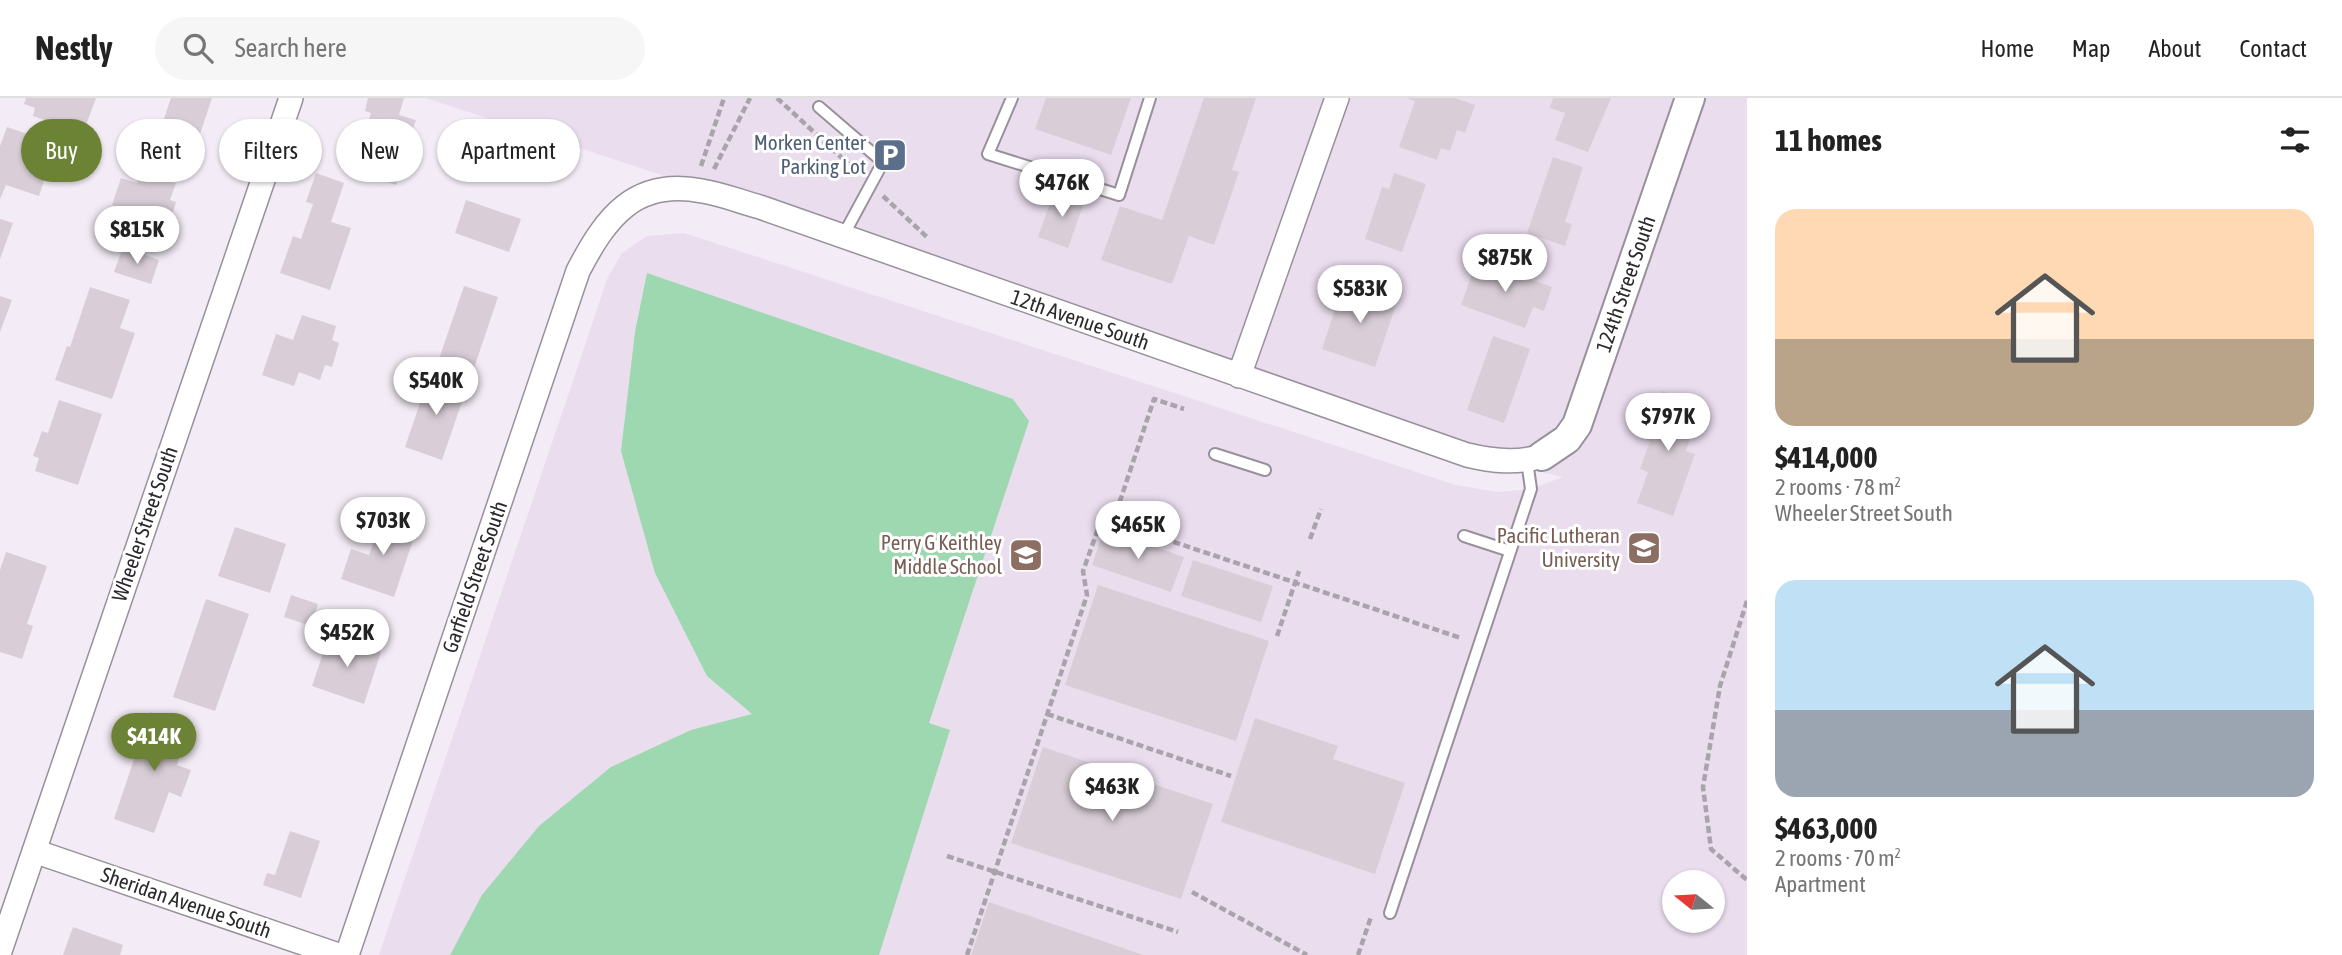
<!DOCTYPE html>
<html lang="en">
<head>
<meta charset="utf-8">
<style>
  :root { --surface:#fff; --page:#f6f6f6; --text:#222; --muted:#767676; --line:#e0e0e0; --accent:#6c8336 }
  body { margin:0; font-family:"Asap Condensed",sans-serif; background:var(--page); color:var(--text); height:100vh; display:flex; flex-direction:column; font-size:26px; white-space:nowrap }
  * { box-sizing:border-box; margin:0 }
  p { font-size:23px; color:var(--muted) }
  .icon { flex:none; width:38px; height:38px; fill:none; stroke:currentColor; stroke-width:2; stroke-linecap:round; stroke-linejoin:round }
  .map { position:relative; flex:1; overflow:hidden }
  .sheet { display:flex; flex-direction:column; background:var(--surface); width:595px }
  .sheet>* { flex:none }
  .top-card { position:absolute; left:21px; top:21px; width:665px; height:63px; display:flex; gap:14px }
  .needle { width:46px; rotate:288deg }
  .controls { position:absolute; left:1662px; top:772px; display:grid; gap:14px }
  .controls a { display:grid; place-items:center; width:63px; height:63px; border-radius:50%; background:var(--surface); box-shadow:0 2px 5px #0004; font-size:35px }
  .price { position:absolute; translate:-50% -60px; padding:0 16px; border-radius:24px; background:#fff; color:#222; font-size:23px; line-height:46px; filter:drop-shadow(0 2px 4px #0008) }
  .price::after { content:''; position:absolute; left:50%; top:42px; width:21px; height:16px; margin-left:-10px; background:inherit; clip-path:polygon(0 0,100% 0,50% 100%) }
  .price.active { background:var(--accent); color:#fff }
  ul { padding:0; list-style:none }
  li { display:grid; align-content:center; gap:14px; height:371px; padding:0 28px }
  li span { display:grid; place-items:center; height:217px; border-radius:21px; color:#555 }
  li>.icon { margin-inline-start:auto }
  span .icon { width:126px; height:126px; fill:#fffc; stroke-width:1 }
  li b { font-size:30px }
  h2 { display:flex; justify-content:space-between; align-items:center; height:84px; padding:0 28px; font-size:30px }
  .pill { padding:0 24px; border-radius:32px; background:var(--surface); box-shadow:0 2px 5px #0004; font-size:24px; line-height:63px }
  .pill.active { background:var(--accent); color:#fff }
  header { display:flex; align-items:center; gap:42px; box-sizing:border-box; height:98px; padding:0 35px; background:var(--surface); border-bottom:2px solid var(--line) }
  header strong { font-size:33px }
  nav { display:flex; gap:38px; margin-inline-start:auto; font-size:24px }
  .search { width:490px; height:63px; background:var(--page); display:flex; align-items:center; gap:18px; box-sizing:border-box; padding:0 24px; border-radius:38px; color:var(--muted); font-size:26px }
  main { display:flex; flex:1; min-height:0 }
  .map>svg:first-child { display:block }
  .built { fill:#eaddee; fill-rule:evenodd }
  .green { fill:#9ed8b0 }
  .building { fill:#d9ced7 }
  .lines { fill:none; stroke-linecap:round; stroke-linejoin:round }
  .service-casing { stroke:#98909a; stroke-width:14 }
  .minor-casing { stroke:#98909a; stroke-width:26 }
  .tertiary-casing { stroke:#98909a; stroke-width:32 }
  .path { stroke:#a9a3ab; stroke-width:4.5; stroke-dasharray:7 3.5; stroke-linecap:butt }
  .service { stroke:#fff; stroke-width:10 }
  .minor { stroke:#fff; stroke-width:23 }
  .tertiary { stroke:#fff; stroke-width:28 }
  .labels { text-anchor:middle; stroke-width:6; stroke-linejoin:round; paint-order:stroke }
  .service-label { font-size:21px; fill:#4e5e75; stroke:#fff; text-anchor:end }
  .street-label { font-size:21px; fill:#2c292d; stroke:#fff }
  .education-label { font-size:21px; fill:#785e54; stroke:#fff; text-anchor:end }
</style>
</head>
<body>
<header>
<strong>Nestly</strong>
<div class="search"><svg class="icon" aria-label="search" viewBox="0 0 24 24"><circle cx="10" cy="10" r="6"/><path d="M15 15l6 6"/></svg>Search here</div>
<nav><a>Home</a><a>Map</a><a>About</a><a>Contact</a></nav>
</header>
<main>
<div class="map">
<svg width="1747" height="857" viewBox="0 0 1747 857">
  <rect width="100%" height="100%" fill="#f3ebf5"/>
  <path class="built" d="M426,0h1321v857h-1368l229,-678 14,-24 25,-17 37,-3 772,252 41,7 34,-3 32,-12 -96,-22 -707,-248zM1675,784h38v38h-38z"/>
  <path class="green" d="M647,175l366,126 16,22 -100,302 21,7 -71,225h-429l32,-60 57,-69 72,-59 80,-37 61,-16 -45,-38 -52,-103 -34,-122 14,-119z"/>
  <path class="building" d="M26,0h70l-13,35 -50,-17 2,-8 -11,-4z
    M171,0h41l-13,39 4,1 -11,33 -41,-14z
    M368,0h36l-5,17 17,5 -20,65 -43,-14 18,-58 -6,-2z
    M1046,0h85l-20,57 -76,-26z
    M1204,0h52l-24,72 7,2 -25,73 -25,-9 -17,48 -71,-24 19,-54 42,14z
    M1407,0h48l20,7 -10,28 -8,-3 -7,21 -9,-3 -4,12 -38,-13 16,-46z
    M1553,0h58l-23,54 -33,-12 10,-27 -15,-5z
    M7,29l49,17 -17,52 -33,-11 -6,14v-53z
    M1553,59l30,10 -18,55 7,2 -7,22 -38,-13z
    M140,73l36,12 -6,17 6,2 -7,23 -57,-20 9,-27 16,5z
    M316,75l28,10 -13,39 20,6 -21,62 -50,-17 13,-37 8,3 12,-35 -7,-2z
    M1394,75l32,11 -24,68 -37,-13 17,-52 7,2z
    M1055,91l30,11 -17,48 -30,-11z
    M466,102l55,19 -12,33 -54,-19z
    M0,121l13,4 -13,36z
    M123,149l36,13 -8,24 -37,-12z
    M1477,162l75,27 -8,24 -11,-4 -8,21 -64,-23z
    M1352,185l46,16 -23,68 -53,-18 17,-52 7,2z
    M464,188l34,11 -25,74 -34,-12z
    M90,189l40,13 -10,28 15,5 -23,66 -57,-19 12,-34 3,1z
    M0,198l12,4 -12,32z
    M302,217l34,11 -4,14 7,3 -7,24 -7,-2 -5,15 -21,-8 -5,14 -32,-11 14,-41 17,6z
    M1493,238l37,13 -26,74 -37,-13z
    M430,276l37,13 -25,73 -37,-13z
    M1662,293l39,13 -15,47 9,3 -22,62 -36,-13 11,-31 -8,-3 10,-28 -4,-1z
    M59,302l43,14 -24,71 -43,-14 4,-13 -6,-2 9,-25 6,2z
    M383,415l35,12 -24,72 -53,-18 10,-30 18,6z
    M235,429l51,17 -16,49 -52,-17z
    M1104,431l80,28 -13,35 -79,-27z
    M6,454l41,14 -20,58 6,2 -11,33 -22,-7v-82z
    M1193,462l80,26 -12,36 -80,-26z
    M1098,487l171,56 -33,100 -171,-56z
    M291,497l27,9 -7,22 -27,-9z
    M206,501l43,15 -34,97 -42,-14z
    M329,537l52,17 -17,52 -52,-18z
    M150,614l40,13 -13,40 14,5 -10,27 -12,-5 -15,41 -40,-14z
    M1255,620l83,28 -5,13 72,24 -30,91 -154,-52z
    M1043,649l170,57 -32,95 -170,-56z
    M290,733l30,10 -19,57 -38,-13 4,-12 8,2z
    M989,804l154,53h-172z
    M73,829l50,18 -3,10h-57z"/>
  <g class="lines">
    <g class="service-casing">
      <path id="service" d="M1012,0l-24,56 131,41 31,-97
        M819,9l64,55 -40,74
        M1215,356l50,16
        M1464,438l46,15
        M1390,815l141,-424 -4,-28"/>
    </g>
    <g class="minor-casing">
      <path id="minor" d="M1239,278l98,-278
        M34,753l304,104
        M0,853l291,-853
        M347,857l231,-684c28,-54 57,-93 124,-80 20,3 39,11 58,16l707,248c25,6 50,9 75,1"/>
    </g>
    <g class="tertiary-casing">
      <path id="tertiary" d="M1542,358l25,-17 10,-14 113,-327"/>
    </g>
    <path class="path" d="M777,0l79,73
      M701,68l23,-68
      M714,71l36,-71
      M883,98l45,42
      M1113,424l41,-123 30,10
      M1310,441l11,-30
      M1747,503l-27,85 -17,101 8,62 36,31
      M1277,538l22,-65
      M1047,616l184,62
      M947,758l231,76
      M1192,794l115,63
      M967,857l120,-360 -4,-24 19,-53 359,120
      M1358,857l13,-38"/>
    <use href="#service" class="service"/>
    <use href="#minor" class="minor"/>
    <use href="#tertiary" class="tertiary"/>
  </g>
  <defs>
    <g id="parking-square" transform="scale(1.75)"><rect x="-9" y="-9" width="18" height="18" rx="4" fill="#5c6f8a" stroke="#fff"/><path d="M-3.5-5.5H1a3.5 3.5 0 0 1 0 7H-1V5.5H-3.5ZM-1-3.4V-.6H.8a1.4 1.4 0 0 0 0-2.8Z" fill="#fff"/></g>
    <g id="university-square" transform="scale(1.75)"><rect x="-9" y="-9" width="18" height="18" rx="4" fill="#8d6e63" stroke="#fff"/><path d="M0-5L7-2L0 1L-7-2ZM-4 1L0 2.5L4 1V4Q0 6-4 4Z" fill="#fff"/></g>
    <g id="school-square" transform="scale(1.75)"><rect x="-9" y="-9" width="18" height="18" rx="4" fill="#8d6e63" stroke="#fff"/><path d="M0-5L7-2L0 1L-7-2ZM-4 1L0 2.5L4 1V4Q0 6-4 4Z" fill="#fff"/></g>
  </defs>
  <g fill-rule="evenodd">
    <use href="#parking-square" x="890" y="57"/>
    <use href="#university-square" x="1644" y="450"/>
    <use href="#school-square" x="1026" y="457"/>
  </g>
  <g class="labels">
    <g class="service-label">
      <text x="866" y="52">Morken Center<tspan x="866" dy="24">Parking Lot</tspan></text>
    </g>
    <g class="street-label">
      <text transform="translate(1626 186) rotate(-71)" y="7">124th Street South</text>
      <text transform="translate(1080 222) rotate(19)" y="7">12th Avenue South</text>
      <text transform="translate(145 426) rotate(-71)" y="7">Wheeler Street South</text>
      <text transform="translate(475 479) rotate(-71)" y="7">Garfield Street South</text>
      <text transform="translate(186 805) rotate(19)" y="7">Sheridan Avenue South</text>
    </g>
    <g class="education-label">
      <text x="1620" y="445">Pacific Lutheran<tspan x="1620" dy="24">University</tspan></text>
      <text x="1002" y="452">Perry G Keithley<tspan x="1002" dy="24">Middle School</tspan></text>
    </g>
  </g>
</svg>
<div class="controls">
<a><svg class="needle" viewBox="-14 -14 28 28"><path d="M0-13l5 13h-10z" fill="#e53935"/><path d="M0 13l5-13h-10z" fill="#767676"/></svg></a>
</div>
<b class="price" style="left:1062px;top:121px">$476K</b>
<b class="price" style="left:137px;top:168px">$815K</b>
<b class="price" style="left:1505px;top:196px">$875K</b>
<b class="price" style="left:1360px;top:227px">$583K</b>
<b class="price" style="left:436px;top:319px">$540K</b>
<b class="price" style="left:1668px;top:355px">$797K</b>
<b class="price" style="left:383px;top:459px">$703K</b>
<b class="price" style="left:1138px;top:463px">$465K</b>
<b class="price" style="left:347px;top:571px">$452K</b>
<b class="price active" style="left:154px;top:675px">$414K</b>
<b class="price" style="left:1112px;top:725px">$463K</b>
<div class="top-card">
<a class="pill active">Buy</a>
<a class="pill">Rent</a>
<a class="pill">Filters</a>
<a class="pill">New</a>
<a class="pill">Apartment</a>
</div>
</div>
<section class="sheet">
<h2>11 homes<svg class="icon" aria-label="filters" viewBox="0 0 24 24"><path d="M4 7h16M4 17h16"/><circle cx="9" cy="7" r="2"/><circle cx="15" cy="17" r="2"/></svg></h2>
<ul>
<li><span style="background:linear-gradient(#ffd9b3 60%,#b9a48a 0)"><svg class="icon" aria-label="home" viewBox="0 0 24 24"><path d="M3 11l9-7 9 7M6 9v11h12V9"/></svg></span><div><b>$414,000</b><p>2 rooms · 78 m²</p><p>Wheeler Street South</p></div></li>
<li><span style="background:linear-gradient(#bfe0f5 60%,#9aa5b1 0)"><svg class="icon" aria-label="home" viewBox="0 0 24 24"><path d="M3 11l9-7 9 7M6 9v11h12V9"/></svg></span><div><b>$463,000</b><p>2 rooms · 70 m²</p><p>Apartment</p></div></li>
</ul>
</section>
</main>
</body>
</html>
